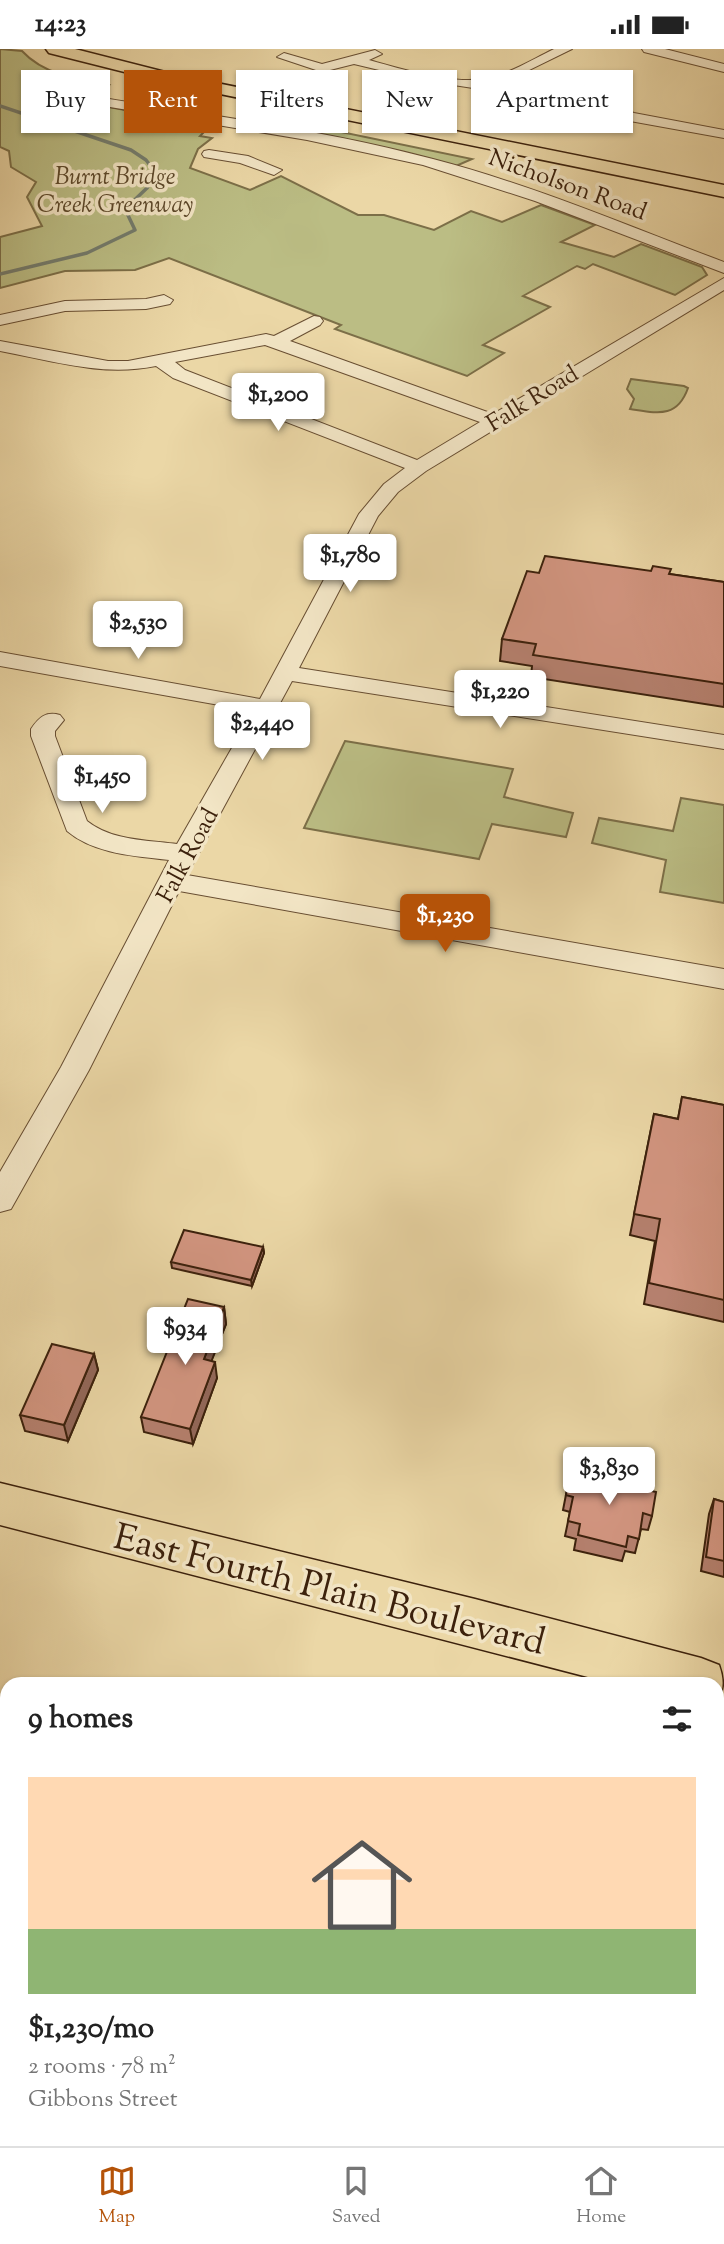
<!DOCTYPE html>
<html lang="en">
<head>
<meta charset="utf-8">
<style>
  :root { --surface:#fff; --page:#f6f6f6; --text:#222; --muted:#767676; --line:#e0e0e0; --accent:#b45309 }
  body { margin:0; font-family:"Sorts Mill Goudy",serif; background:var(--page); color:var(--text); height:100vh; display:flex; flex-direction:column; font-size:26px; white-space:nowrap }
  * { box-sizing:border-box; margin:0 }
  p { font-size:23px; color:var(--muted) }
  .icon { flex:none; width:38px; height:38px; fill:none; stroke:currentColor; stroke-width:2; stroke-linecap:round; stroke-linejoin:round }
  .map { position:relative; flex:1; overflow:hidden }
  .drawer { position:absolute; left:0px; top:1628px; width:724px; height:471px; display:flex; flex-direction:column; background:var(--surface); border-radius:21px 21px 0 0; box-shadow:0 2px 5px #0004 }
  .drawer>* { flex:none }
  .top-card { position:absolute; left:21px; top:21px; width:682px; height:63px; display:flex; gap:14px }
  .price { position:absolute; translate:-50% -60px; padding:0 16px; border-radius:7px; background:#fff; color:#222; font-size:23px; line-height:46px; filter:drop-shadow(0 2px 4px #0008) }
  .price::after { content:''; position:absolute; left:50%; top:42px; width:21px; height:16px; margin-left:-10px; background:inherit; clip-path:polygon(0 0,100% 0,50% 100%) }
  .price.current { background:var(--accent); color:#fff }
  ul { padding:0; list-style:none }
  li { display:grid; align-content:center; gap:14px; height:371px; padding:0 28px }
  li span { display:grid; place-items:center; height:217px; border-radius:0px; color:#555 }
  li>.icon { margin-inline-start:auto }
  span .icon { width:126px; height:126px; fill:#fffc; stroke-width:1 }
  li b { font-size:30px }
  h2 { display:flex; justify-content:space-between; align-items:center; height:84px; padding:0 28px; font-size:30px }
  .tag { padding:0 24px; border-radius:0px; background:var(--surface); box-shadow:0 2px 5px #0004; font-size:24px; line-height:63px }
  .tag.current { background:var(--accent); color:#fff }
  .status { display:flex; justify-content:space-between; align-items:center; height:49px; padding:0 35px; background:var(--surface); direction:ltr }
  .status svg { height:19px; fill:currentColor }
  .menu { display:flex; justify-content:space-around; align-items:center; height:98px; border-top:2px solid var(--line); background:var(--surface); font-size:19px; color:var(--muted) }
  .menu a { display:grid; justify-items:center; gap:4px }
  .menu .current { color:var(--accent) }
  .map>svg:first-child { display:block }
  .green { fill:#bbbd84; stroke:#7c6f48; stroke-width:2 }
  .lines { fill:none; stroke-linecap:round; stroke-linejoin:round }
  .stream { stroke:#747c6d; stroke-width:3.5 }
  .minor-casing { stroke:#684e32; stroke-width:2 }
  .major-casing { stroke:#3c210c; stroke-width:3 }
  .highway-casing { stroke:#3c210c; stroke-width:3 }
  .minor { fill:#f2e5c5; fill-rule:evenodd }
  .major { fill:#ebd7a6; fill-rule:evenodd }
  .highway { fill:#ebd7a6; fill-rule:evenodd }
  .wall { fill:#b5806e; stroke:#3c210c; stroke-width:2 }
  .shaded-wall { fill:#93685a; stroke:#3c210c; stroke-width:2 }
  .building { fill:#d29580; stroke:#3c210c; stroke-width:2 }
  .labels { text-anchor:middle; stroke-width:7; stroke-linejoin:round; paint-order:stroke }
  .far-park-label { font-size:24px; font-style:italic; fill:#5c482a; stroke:#f2e5c5 }
  .far-street-label { font-size:24px; fill:#3c210c; stroke:#f2e5c5 }
  .near-street-label { font-size:37px; fill:#3c210c; stroke:#f2e5c5 }
</style>
</head>
<body>
<div class="status"><b>14:23</b><svg viewBox="0 0 49 12"><path d="M0 12V9h3v3zM5 12V6h3v6zM10 12V3h3v9zM15 12V0h3v12zM26 1h20v11H26zM47 4h2v5h-2z"/></svg></div>
<div class="map">
<svg width="724" height="2097" viewBox="0 0 724 2097">
  <rect width="100%" height="100%" fill="#ebd7a6"/>
  <filter id="stains"><feTurbulence type="fractalNoise" baseFrequency=".00286" numOctaves="4"/><feColorMatrix values="0 0 0 0 .2 0 0 0 0 .09 0 0 0 0 .02 0 0 0 .5 -.17"/></filter>
  <radialGradient id="worn" r=".72"><stop offset=".6" stop-color="#630" stop-opacity="0"/><stop offset="1" stop-color="#630" stop-opacity=".3"/></radialGradient>
  <path class="green" d="M0,0l22,2c22,24 57,29 87,34l-22,18 123,23 -10,10 12,2 -14,11 -8,19 60,22 31,-14 77,39h26l50,15 37,-19 31,11 39,-17 54,20 -34,17 53,15 27,-13 61,23 5,8 -32,20 -82,-31 -8,5 -8,-3 -54,30 27,11 -67,38 21,8 -37,23 -132,-47 6,-4 -172,-67 -34,12 -70,1 -65,17v-51l42,-11 -15,-29 9,-15 -25,-15 -2,-16 -9,-4z
    M288,72l184,38 -16,7 -180,-39z
    M631,330l53,7 4,2c-11,31 -31,25 -58,21l4,-10 -7,-10z
    M345,692l168,28 -9,28 69,16 -7,24 -74,-13 -13,35 -175,-31z
    M681,749l43,7v98l-64,-11 6,-32 -74,-17 7,-25 74,13z"/>
  <g class="lines">
    <path class="stream" d="M0,57l131,44 15,10 10,13 -9,15 -22,21 10,21 -48,23 -87,21"/>
    <g class="minor-casing">
      <path id="minor" d="M554,0h18l-65,32 -34,7 -52,-8 -67,-16 -32,8 -45,-15 7,-4 38,11 53,-14 7,4 -13,6c33,9 86,26 120,18 22,-5 44,-19 65,-29z
        M642,0h23l59,15v8l-80,-20z
        M103,49c110,18 222,32 330,61 100,26 195,67 291,103v11l-189,-72 -112,-36 -116,-25 -209,-35 -2,-3z
        M616,57l18,7 90,17v8l-94,-17 -21,-11z
        M209,101l39,6 34,14 -8,5 -34,-12 -36,-6 -2,-3 2,-3z
        M724,229v12l-298,181 -28,21 -20,24 -79,152 425,67v14l-432,-68 -105,194 537,94v20l-545,-98 -90,179 -78,139 -11,3v-40l61,-105 108,-207c-34,-4 -75,-6 -102,-29l-36,-95v-7c8,-12 15,-18 29,-14l4,5 -9,11v5l32,85c25,20 61,19 90,23l76,-133 -253,-45v-14l260,47 99,-185 25,-30 21,-16 -232,-90 -17,-12c-54,11 -102,-5 -156,-15v-10l108,20h20l138,-27 8,2 40,-20 6,1 3,4 -3,4 -30,16 203,73zM265,296l215,77 -63,38 -232,-90 -10,-8z
        M164,246l9,5 -3,4 -24,5 -81,2 -65,14v-10l65,-14 81,-2z
        M718,1973l6,2v47l-6,-2z
        M477,2091h48l-2,6h-48z"/>
    </g>
    <g class="major-casing">
      <path id="major" d="M0,1434l475,116 226,59 18,7c5,14 5,24 -1,36v-18h-107l-611,-158z"/>
    </g>
    <g class="highway-casing">
      <path id="highway" d="M46,0h29l102,26 547,110v12l-548,-112 -127,-32z"/>
    </g>
    <use href="#minor" class="minor"/>
    <use href="#major" class="major"/>
    <use href="#highway" class="highway"/>
  </g>
  <path class="wall" d="M539,524l131,1 54,8v125l-193,-30 1,-11 -32,-5 2,-22z
    M682,1048l42,8v217l-80,-18 11,-63 -25,-6 24,-121 24,5z
    M263,1198l1,6 -12,33 -80,-18 -1,-6z
    M224,1258l2,17 -15,37 6,17 -24,66 -49,-12 -3,-15z
    M94,1305l4,16 -30,71 -43,-10 -5,-16z
    M569,1430l78,11 5,26 -4,14 -7,-1 -6,24 -10,-2 -3,10 -48,-11 2,-11 -11,-3 5,-24 -7,-2z
    M714,1450l10,3v75l-23,-6 8,-57z"/>
  <path class="shaded-wall" d="M263,1198l1,6 -12,33 -1,-6z
    M224,1258l2,17 -20,51 -2,-16z
    M94,1305l4,16 -30,71 -4,-16z
    M215,1313l2,16 -24,66 -3,-15z"/>
  <path class="building" d="M545,507l106,15 2,-5 18,3 -2,5 55,8v102l-191,-29 3,-11 -34,-5 25,-68 12,2z
    M682,1048l42,8v195l-75,-17 11,-64 -26,-5 20,-100 24,5z
    M184,1181l79,17 -12,33 -80,-18z
    M188,1250l36,8 -20,52 11,3 -25,67 -49,-12z
    M52,1295l42,10 -30,71 -44,-10z
    M578,1421l69,16v4l9,2 -4,24 -9,-3 -4,26 -11,-3 -2,11 -48,-12 2,-11 -12,-3 5,-24 -7,-2 3,-16 8,1z
    M714,1450l10,3v59l-18,-4z
    M440,1630l17,4h-21z"/>
  <g class="labels">
    <g class="far-park-label">
      <text x="115" y="135">Burnt Bridge<tspan x="115" dy="28">Creek Greenway</tspan></text>
    </g>
    <g class="far-street-label">
      <text transform="translate(568 135) rotate(20)" y="8">Nicholson Road</text>
      <text transform="translate(532 349) rotate(-32)" y="8">Falk Road</text>
      <text transform="translate(187 806) rotate(-62)" y="8">Falk Road</text>
    </g>
    <g class="near-street-label">
      <text transform="translate(330 1539) rotate(14)" y="13">East Fourth Plain Boulevard</text>
    </g>
  </g>
  <rect width="100%" height="100%" filter="url(#stains)"/>
  <rect width="100%" height="100%" fill="url(#worn)"/>
</svg>
<b class="price" style="left:278px;top:384px">$1,200</b>
<b class="price" style="left:350px;top:545px">$1,780</b>
<b class="price" style="left:138px;top:612px">$2,530</b>
<b class="price" style="left:500px;top:681px">$1,220</b>
<b class="price" style="left:262px;top:713px">$2,440</b>
<b class="price" style="left:102px;top:766px">$1,450</b>
<b class="price current" style="left:445px;top:905px">$1,230</b>
<b class="price" style="left:185px;top:1318px">$934</b>
<b class="price" style="left:609px;top:1458px">$3,830</b>
<div class="top-card">
<a class="tag">Buy</a>
<a class="tag current">Rent</a>
<a class="tag">Filters</a>
<a class="tag">New</a>
<a class="tag">Apartment</a>
</div>
<section class="drawer">
<h2>9 homes<svg class="icon" aria-label="filters" viewBox="0 0 24 24"><path d="M4 7h16M4 17h16"/><circle cx="9" cy="7" r="2"/><circle cx="15" cy="17" r="2"/></svg></h2>
<ul>
<li><span style="background:linear-gradient(#ffd9b3 70%,#8fb573 0)"><svg class="icon" aria-label="home" viewBox="0 0 24 24"><path d="M3 11l9-7 9 7M6 9v11h12V9"/></svg></span><div><b>$1,230/mo</b><p>2 rooms · 78 m²</p><p>Gibbons Street</p></div></li>
</ul>
</section>
</div>
<nav class="menu">
<a class="current"><svg class="icon" aria-label="map" viewBox="0 0 24 24"><path d="M3 6l6-2 6 2 6-2v14l-6 2-6-2-6 2zM9 4v14M15 6v14"/></svg>Map</a>
<a><svg class="icon" aria-label="saved" viewBox="0 0 24 24"><path d="M7 4h10v16l-5-4-5 4z"/></svg>Saved</a>
<a><svg class="icon" aria-label="home" viewBox="0 0 24 24"><path d="M3 11l9-7 9 7M6 9v11h12V9"/></svg>Home</a>
</nav>
</body>
</html>
